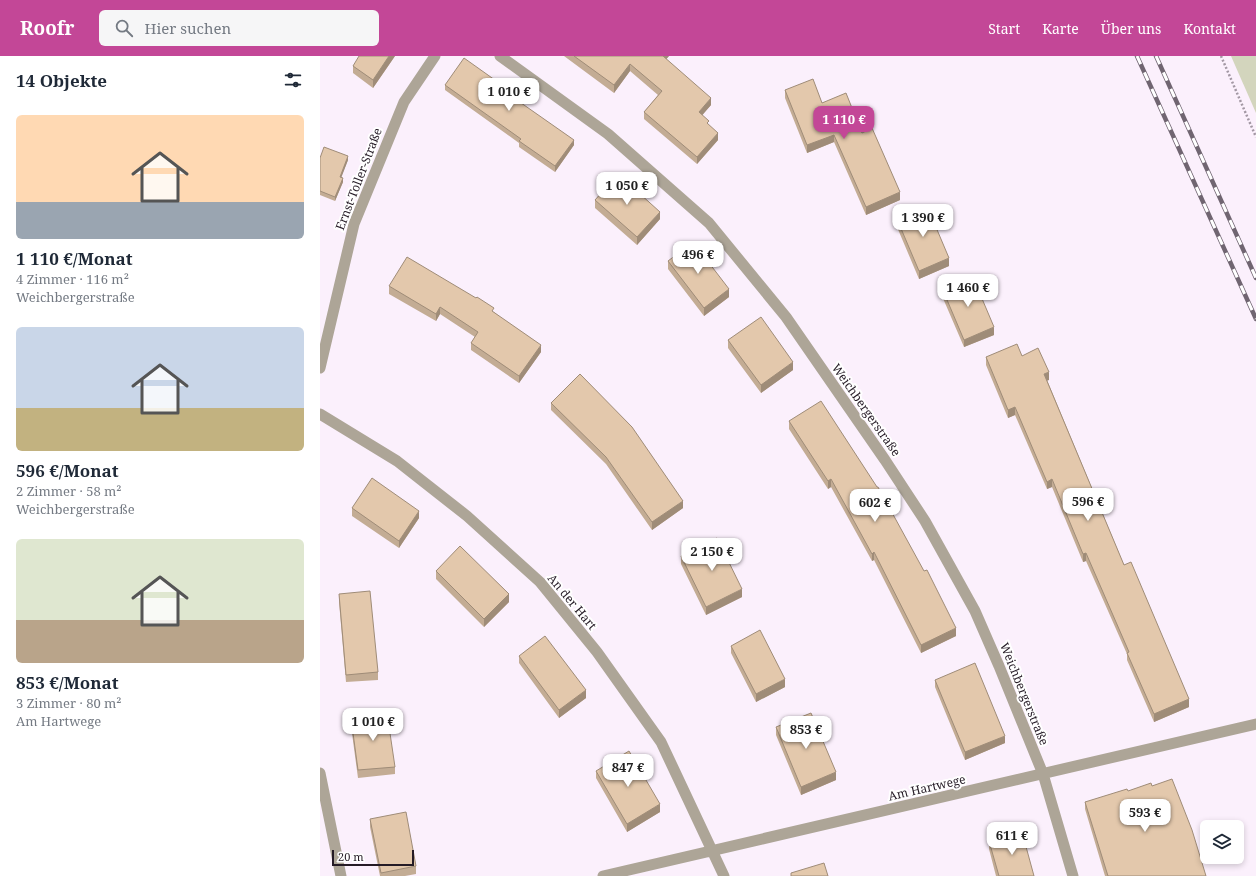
<!DOCTYPE html>
<html lang="de">
<head>
<meta charset="utf-8">
<style>
  :root { --surface:#fff; --page:#f6f6f7; --text:#1f2937; --muted:#747a83; --accent:#c34797 }
  body { margin:0; font-family:"Noto Serif",serif; background:var(--page); color:var(--text); height:100vh; display:flex; flex-direction:column; font-size:15px; white-space:nowrap }
  * { box-sizing:border-box; margin:0 }
  p { font-size:13px; color:var(--muted) }
  .icon { flex:none; width:22px; height:22px; fill:none; stroke:currentColor; stroke-width:2; stroke-linecap:round; stroke-linejoin:round }
  .map { position:relative; flex:1; overflow:hidden }
  .details { display:flex; flex-direction:column; background:var(--surface); width:320px }
  .details>* { flex:none }
  .controls { position:absolute; left:880px; top:764px; display:grid; gap:8px }
  .controls a { display:grid; place-items:center; width:44px; height:44px; border-radius:6px; background:var(--surface); box-shadow:0 2px 6px #0003; font-size:20px }
  .scale { position:absolute; left:12px; bottom:10px; width:82px; box-sizing:border-box; padding-left:4px; border:2px solid #251b26; border-top:0; font-size:11px; line-height:14px; white-space:nowrap; color:#251b26; -webkit-text-stroke:3px #fff; paint-order:stroke }
  .price { position:absolute; translate:-50% -34px; padding:0 9px; border-radius:8px; background:#fff; color:#222; font-size:13px; line-height:26px; filter:drop-shadow(0 1px 2px #0008) }
  .price::after { content:''; position:absolute; left:50%; top:24px; width:12px; height:9px; margin-left:-6px; background:inherit; clip-path:polygon(0 0,100% 0,50% 100%) }
  .price.selected { background:var(--accent); color:#fff }
  ul { padding:0; list-style:none }
  li { display:grid; align-content:center; gap:8px; height:212px; padding:0 16px }
  li span { display:grid; place-items:center; height:124px; border-radius:6px; color:#555 }
  li>.icon { margin-inline-start:auto }
  span .icon { width:72px; height:72px; fill:#fffc; stroke-width:1 }
  li b { font-size:17px }
  h2 { display:flex; justify-content:space-between; align-items:center; height:48px; padding:0 16px; font-size:17px }
  header { display:flex; align-items:center; gap:24px; box-sizing:border-box; height:56px; padding:0 20px; background:var(--accent); color:#fff }
  header strong { font-size:19px }
  nav { display:flex; gap:22px; margin-inline-start:auto; font-size:14px }
  .search { width:280px; height:36px; background:var(--page); display:flex; align-items:center; gap:10px; box-sizing:border-box; padding:0 14px; border-radius:6px; color:var(--muted); font-size:15px }
  main { display:flex; flex:1; min-height:0 }
  .map>svg:first-child { display:block }
  .green { fill:#d3d5bd }
  .lines { fill:none; stroke-linecap:round; stroke-linejoin:round }
  .path { stroke:#a398a4; stroke-width:2.5; stroke-dasharray:2 2; stroke-linecap:butt }
  .minor { stroke:#ada597; stroke-width:11 }
  .rail-casing { stroke:#706571; stroke-width:4.5 }
  .rail { stroke:#fff; stroke-width:3; stroke-dasharray:9; stroke-linecap:butt }
  .wall { fill:#c3ac94 }
  .shaded-wall { fill:#9f8c78 }
  .building { fill:#e3c8ac; stroke:#9f8c78 }
  .labels { text-anchor:middle; stroke-width:4; stroke-linejoin:round; paint-order:stroke }
  .street-label { font-size:12px; fill:#251b26; stroke:#fff }
</style>
</head>
<body>
<header>
<strong>Roofr</strong>
<div class="search"><svg class="icon" aria-label="search" viewBox="0 0 24 24"><circle cx="10" cy="10" r="6"/><path d="M15 15l6 6"/></svg>Hier suchen</div>
<nav><a>Start</a><a>Karte</a><a>Über uns</a><a>Kontakt</a></nav>
</header>
<main>
<section class="details">
<h2>14 Objekte<svg class="icon" aria-label="filters" viewBox="0 0 24 24"><path d="M4 7h16M4 17h16"/><circle cx="9" cy="7" r="2"/><circle cx="15" cy="17" r="2"/></svg></h2>
<ul>
<li><span style="background:linear-gradient(#ffd9b3 70%,#9aa5b1 0)"><svg class="icon" aria-label="home" viewBox="0 0 24 24"><path d="M3 11l9-7 9 7M6 9v11h12V9"/></svg></span><div><b>1 110 €/Monat</b><p>4 Zimmer · 116 m²</p><p>Weichbergerstraße</p></div></li>
<li><span style="background:linear-gradient(#c9d6e8 65%,#c2b280 0)"><svg class="icon" aria-label="home" viewBox="0 0 24 24"><path d="M3 11l9-7 9 7M6 9v11h12V9"/></svg></span><div><b>596 €/Monat</b><p>2 Zimmer · 58 m²</p><p>Weichbergerstraße</p></div></li>
<li><span style="background:linear-gradient(#dfe7d0 65%,#b9a48a 0)"><svg class="icon" aria-label="home" viewBox="0 0 24 24"><path d="M3 11l9-7 9 7M6 9v11h12V9"/></svg></span><div><b>853 €/Monat</b><p>3 Zimmer · 80 m²</p><p>Am Hartwege</p></div></li>
</ul>
</section>
<div class="map">
<svg width="936" height="820" viewBox="0 0 936 820">
  <rect width="100%" height="100%" fill="#fbf0fc"/>
  <path class="green" d="M911,0h25v57z"/>
  <g class="lines">
    <path class="path" d="M901,0l35,81"/>
    <path class="minor" d="M180,0l108,78 101,89 77,94 99,143 40,61 50,90 24,55 44,108 30,102
      M0,312l34,-144 50,-122 31,-46
      M0,358l77,47 70,55 73,66 57,70 64,90 63,134
      M0,717l21,103
      M283,820l653,-152"/>
    <g class="rail-casing">
      <path id="rail" d="M817,0l119,263
        M836,0l100,222"/>
    </g>
    <use href="#rail" class="rail"/>
  </g>
  <path class="wall" d="M75,0l-22,32 -20,-15v-7z
    M244,0h105l-3,3 45,46 -9,10 16,25 -21,24 -53,-45v-7l14,-17 -28,-24 -16,22z
    M125,29l71,15 58,45 -19,27 -36,-25v-4l-74,-53z
    M465,34l37,13 40,30 38,67 -34,15 -32,-73 -27,11 -22,-55z
    M0,102l28,2 -7,17 2,5 -8,19 -15,-6z
    M275,144l65,19 -23,26 -42,-37z
    M577,163l52,47 -30,13 -22,-52z
    M348,205l61,36 -25,19 -36,-47z
    M69,230l105,26 47,40 -22,31 -48,-33v-7l4,-6 -35,-23 -4,7 -47,-27z
    M622,232l52,47 -30,12 -22,-51z
    M408,284l65,30 -32,23 -33,-45z
    M702,300l27,24h-2l77,185 65,142 -35,15 -27,-62v-6l-41,-93 -3,1 -31,-75 -5,2 -32,-74 -7,3 -22,-53v-8z
    M231,347l132,105 -31,22 -46,-66 -55,-54z
    M469,365l167,215 -35,17 -47,-93 -2,1 -41,-74 -3,2 -39,-60z
    M32,452l67,10 -20,30 -47,-32z
    M361,500l61,41 -36,18 -25,-51z
    M116,515l73,31 -25,25 -48,-48z
    M19,538l39,78v8l-32,2 -7,-80z
    M411,590l54,41 -29,15 -25,-49z
    M199,600l67,42 -27,20 -40,-55z
    M615,624l70,63 -40,17 -30,-73z
    M31,662l44,49v7l-37,4 -7,-52z
    M456,671l60,53 -35,15 -25,-60z
    M276,715l64,41 -33,20 -31,-54z
    M832,730l54,90h-101l-20,-67v-7z
    M50,763l46,47v8l-11,2h-25l-10,-49z
    M669,785l45,35h-38l-7,-27z"/>
  <path class="shaded-wall" d="M69,0h6l-22,32v-8z
    M343,0h6l-6,7z
    M310,8v7l-16,22v-8z
    M391,42v7l-12,14v-7z
    M398,77v7l-21,24v-7z
    M514,79v7l-27,11v-8z
    M254,84v5l-19,27v-6z
    M28,100v4l-8,21v-4z
    M23,122v4l-8,19v-4z
    M580,136v8l-34,15v-8z
    M340,156v7l-23,26v-8z
    M629,202v8l-30,13v-8z
    M409,233v8l-25,19v-8z
    M120,251v7l-4,7v-7z
    M674,271v8l-30,12v-7z
    M221,289v7l-22,31v-7z
    M473,306v8l-32,23v-8z
    M729,316v8l-5,2v-8z
    M695,351v8l-7,3v-8z
    M511,423v8l-3,2v-8z
    M732,423v8l-5,2v-7z
    M363,445v7l-31,22v-8z
    M99,455v7l-20,30v-7z
    M554,496v8l-2,1v-7z
    M766,497v8l-3,1v-8z
    M422,533v8l-36,18v-8z
    M189,538v8l-25,25v-8z
    M636,572v8l-35,17v-8z
    M465,623v8l-29,15v-8z
    M266,634v8l-27,20v-8z
    M869,643v8l-35,15v-8z
    M685,680v7l-40,17v-8z
    M516,716v8l-35,15v-8z
    M340,748v8l-33,20v-8z"/>
  <path class="building" d="M39,0h30l-16,24 -20,-14z
    M254,0h89l48,42 -12,14 10,9 -2,2 11,10 -21,24 -53,-45 18,-21 -32,-27 -16,21z
    M144,2l52,37 -2,3 60,42 -19,26 -36,-25 2,-2 -76,-54z
    M493,23l9,24 24,-10 16,40 10,-5 28,64 -34,15 -32,-72 -27,10 -22,-55z
    M4,91l24,9 -8,21 3,1 -8,19 -15,-6v-33z
    M298,118l42,38 -23,25 -42,-37z
    M607,150l22,52 -30,13 -22,-52z
    M373,186l36,47 -25,19 -36,-47z
    M87,201l69,41 1,-1 17,11 -2,3 49,34 -22,31 -48,-33 7,-11 -38,-25 -4,7 -47,-28z
    M652,219l22,52 -30,13 -22,-52z
    M441,261l32,45 -32,23 -33,-45z
    M697,288l5,12 16,-8 11,24 -5,2 80,191 7,-3 58,137 -35,15 -27,-61 2,-1 -43,-99 -3,1 -31,-75 -5,3 -32,-75 -7,3 -22,-53z
    M260,318l52,53 51,74 -31,21 -46,-65 -55,-54z
    M501,345l56,86h1l46,84 3,-1 29,58 -35,17 -47,-93 -2,2 -41,-75 -3,2 -39,-60z
    M52,422l47,33 -20,30 -47,-33z
    M397,482l25,51 -36,18 -25,-51z
    M140,490l49,48 -25,25 -48,-48z
    M50,535l8,81 -32,3 -7,-81z
    M440,574l25,49 -29,15 -25,-48z
    M225,580l41,54 -27,20 -40,-54z
    M655,607l30,73 -40,16 -30,-72z
    M67,657l8,54 -37,3 -7,-52z
    M491,657l25,59 -35,15 -25,-60z
    M309,695l31,53 -33,20 -31,-53z
    M852,723l20,51 14,46h-98l-23,-74 42,-13 1,2 23,-8 1,3z
    M86,756l10,54 -35,7 -11,-54z
    M702,776l12,44h-35l-10,-35z
    M504,807l4,13h-37v-3z"/>
  <g class="labels">
    <g class="street-label">
      <text transform="translate(39 123) rotate(-69)" y="4">Ernst-Toller-Straße</text>
      <text transform="translate(546 354) rotate(55)" y="4">Weichbergerstraße</text>
      <text transform="translate(252 546) rotate(50)" y="4">An der Hart</text>
      <text transform="translate(704 638) rotate(68)" y="4">Weichbergerstraße</text>
      <text transform="translate(607 732) rotate(-13)" y="4">Am Hartwege</text>
    </g>
  </g>
</svg>
<div class="controls">
<a><svg class="icon" aria-label="layers" viewBox="0 0 24 24"><path d="M12 4l9 5-9 5-9-5zM3 14l9 5 9-5"/></svg></a>
</div>
<div class="scale">20 m</div>
<b class="price" style="left:189px;top:56px">1 010 €</b>
<b class="price selected" style="left:524px;top:84px">1 110 €</b>
<b class="price" style="left:307px;top:150px">1 050 €</b>
<b class="price" style="left:603px;top:182px">1 390 €</b>
<b class="price" style="left:378px;top:219px">496 €</b>
<b class="price" style="left:648px;top:252px">1 460 €</b>
<b class="price" style="left:768px;top:466px">596 €</b>
<b class="price" style="left:555px;top:467px">602 €</b>
<b class="price" style="left:392px;top:516px">2 150 €</b>
<b class="price" style="left:53px;top:686px">1 010 €</b>
<b class="price" style="left:486px;top:694px">853 €</b>
<b class="price" style="left:308px;top:732px">847 €</b>
<b class="price" style="left:825px;top:777px">593 €</b>
<b class="price" style="left:692px;top:800px">611 €</b>
</div>
</main>
</body>
</html>
